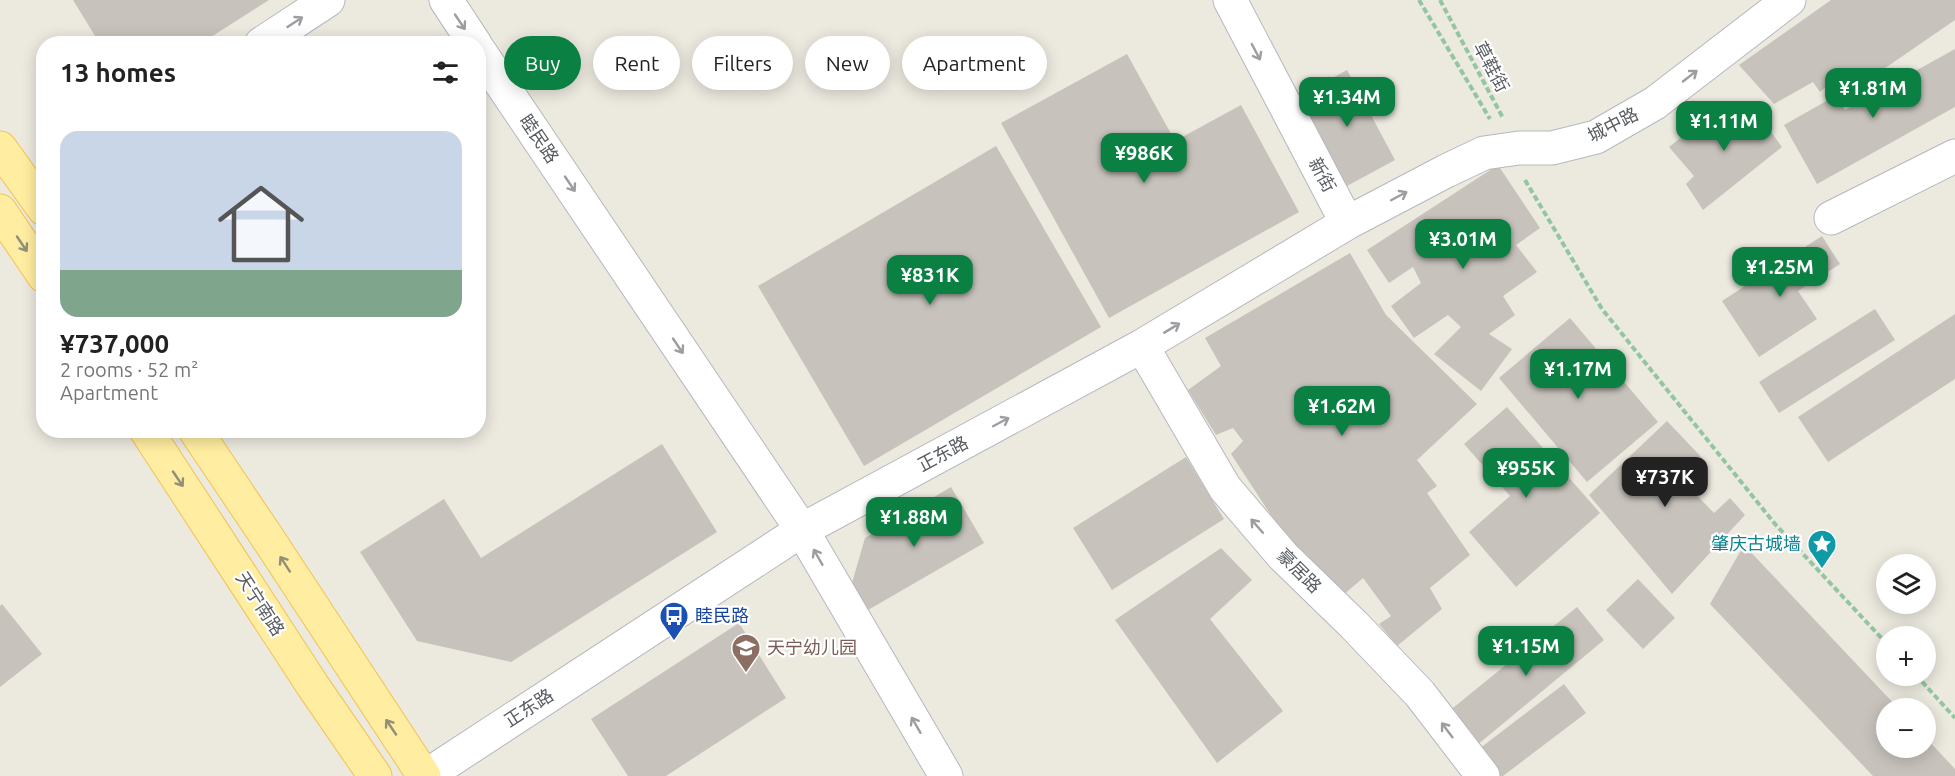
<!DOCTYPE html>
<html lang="en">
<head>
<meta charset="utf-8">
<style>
  :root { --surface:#fff; --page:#f2f2f2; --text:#222; --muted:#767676; --line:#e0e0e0; --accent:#0b8043 }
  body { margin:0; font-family:Ubuntu,"Noto Sans SC",sans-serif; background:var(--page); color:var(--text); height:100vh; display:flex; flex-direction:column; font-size:22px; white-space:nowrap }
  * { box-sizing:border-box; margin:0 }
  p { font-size:20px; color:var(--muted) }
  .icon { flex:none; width:33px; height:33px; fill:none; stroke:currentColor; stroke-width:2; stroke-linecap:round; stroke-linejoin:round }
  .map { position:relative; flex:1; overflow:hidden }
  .details { position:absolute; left:36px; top:36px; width:450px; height:402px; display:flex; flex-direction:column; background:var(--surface); border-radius:24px; box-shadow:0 3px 15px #0003 }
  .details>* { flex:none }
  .hud { position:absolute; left:504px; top:36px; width:570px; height:54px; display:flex; gap:12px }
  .controls { position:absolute; left:1876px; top:554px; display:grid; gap:12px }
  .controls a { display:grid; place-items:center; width:60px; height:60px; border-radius:50%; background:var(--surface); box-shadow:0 3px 15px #0003; font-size:30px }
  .price { position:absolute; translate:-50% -51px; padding:0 14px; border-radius:12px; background:var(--accent); color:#fff; font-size:20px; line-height:39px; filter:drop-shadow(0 2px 3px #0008) }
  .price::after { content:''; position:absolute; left:50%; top:36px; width:18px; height:14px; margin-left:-9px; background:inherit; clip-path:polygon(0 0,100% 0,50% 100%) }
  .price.on { background:#222; color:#fff }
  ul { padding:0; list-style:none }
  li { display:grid; align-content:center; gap:12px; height:318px; padding:0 24px }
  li+li { border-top:2px solid var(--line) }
  li span { display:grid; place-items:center; height:186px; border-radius:18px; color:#555 }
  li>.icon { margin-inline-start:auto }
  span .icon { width:108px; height:108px; fill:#fffc; stroke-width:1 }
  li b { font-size:26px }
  h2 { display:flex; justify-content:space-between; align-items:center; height:72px; padding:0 24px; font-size:26px }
  .tag { padding:0 21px; border-radius:27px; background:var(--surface); box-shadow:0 3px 15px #0003; font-size:21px; line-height:54px }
  .tag.on { background:var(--accent); color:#fff }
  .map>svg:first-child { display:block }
  .building { fill:#c7c3bc }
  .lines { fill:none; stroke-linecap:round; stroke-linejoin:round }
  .minor-casing { stroke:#b5b8bd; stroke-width:35 }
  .major-casing { stroke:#f5c14f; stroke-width:35 }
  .path { stroke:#93c6a0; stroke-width:4; stroke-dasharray:6 3; stroke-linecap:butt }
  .minor { stroke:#fff; stroke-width:33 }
  .major { stroke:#ffeda1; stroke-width:33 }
  .oneway { stroke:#9b9da0 }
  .oneway2 { stroke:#928f77 }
  .labels { text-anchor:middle; stroke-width:4.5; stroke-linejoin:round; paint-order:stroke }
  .street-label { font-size:18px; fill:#585c61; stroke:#fff }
  .culture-label { font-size:18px; fill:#0d838f; stroke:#fff; text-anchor:end }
  .transit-label { font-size:18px; fill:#164399; stroke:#fff; text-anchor:start }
  .education-label { font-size:18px; fill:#785e54; stroke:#fff; text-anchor:start }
</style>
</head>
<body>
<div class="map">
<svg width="1955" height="776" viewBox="0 0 1955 776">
  <rect width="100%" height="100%" fill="#ece9df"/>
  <path class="building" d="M73,0h196l-69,44h-100z
    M1831,0h124v20l-93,64 -6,-8 -13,11 -7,-9 -16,14 -7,-10 -39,22 -35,-39z
    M1955,49v58l-138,77 -33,-59 53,-30 8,15z
    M1127,54l48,87 66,-36 58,107 -190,106 -108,-195z
    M1347,70l48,90 -48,26 -49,-89z
    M1723,104l14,19 17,-15 28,39 -79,63 -17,-26 8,-8 -25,-29z
    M996,146l105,181 -237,139 -106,-180z
    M1498,165l42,63 -24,17 21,27 -34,24 12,19 -26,19 23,15 -31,42 -47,-37 27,-27 -13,-12 -34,23 -23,-32 30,-23 -8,-16 -24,16 -22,-33z
    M1822,236l18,28 -42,27 19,28 -58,38 -37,-56z
    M1350,253l36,62 91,89 -60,56 20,26 -10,7 43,62 -40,33 12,21 -45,37 -18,-22 12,-8 -28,-38 -21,18 -58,-61 -53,-81 12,-13 -10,-13 -17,7 -28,-45 33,-24 -16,-28z
    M1875,309l20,31 -116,73 -20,-31z
    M1955,314v65l-127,83 -30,-45z
    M1570,318l88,104 -71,60 -88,-104z
    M1507,407l93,106 -84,74 -47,-55 41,-36 -46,-52z
    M1667,421l39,41 -22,20 30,31 16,-15 15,17 -73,79 -83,-99z
    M662,444l55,88 -206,130 -94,-21 -57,-89 84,-53 37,59z
    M1186,457l38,62 -112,71 -39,-62z
    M951,487l33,56 -116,67 -16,-27 13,-45z
    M1744,545l154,163h-11v39h39v-9l29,31v7h-82l-163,-172z
    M1221,548l31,32 -42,39 73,92 -66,52 -102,-143z
    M1638,579l37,39 -32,31 -37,-39z
    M2,604l40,50 -42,33v-81z
    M1577,607l27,33 -128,106 -28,-34z
    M739,623l47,75 -120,78h-38l-37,-57z
    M1564,684l22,29 -83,63h-3l-21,-27z"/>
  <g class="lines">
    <g class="minor-casing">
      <path id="minor" d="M446,0l29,44
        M1230,0l117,223
        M261,44l67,-44
        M478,49l324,481 144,246
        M1831,218l124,-62
        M1142,346l83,142 58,68 71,69 66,69 63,82
        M426,776l376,-246 340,-184 205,-123 99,-52 38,-18 35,-5h33l44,-11 59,-34 134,-103"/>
    </g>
    <g class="major-casing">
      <path id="major" d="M0,148l44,61
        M0,211l44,65
        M146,430l167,256 62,90
        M195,430l74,110 155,236"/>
    </g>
    <path class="path" d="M1419,0l71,119
      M1440,0l63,118
      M1525,180l77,129 173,215 112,120
      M1916,675l39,43"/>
    <use href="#minor" class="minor"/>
    <use href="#major" class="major"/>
  </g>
  <defs><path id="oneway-shaft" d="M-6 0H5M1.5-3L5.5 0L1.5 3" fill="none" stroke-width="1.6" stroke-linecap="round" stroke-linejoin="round" transform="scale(1.5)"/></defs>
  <g class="oneway">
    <use href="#oneway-shaft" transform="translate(295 22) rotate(-33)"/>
    <use href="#oneway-shaft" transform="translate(460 22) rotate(56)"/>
    <use href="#oneway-shaft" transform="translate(1256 52) rotate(62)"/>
    <use href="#oneway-shaft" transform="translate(1690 76) rotate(-38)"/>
    <use href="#oneway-shaft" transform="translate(570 184) rotate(56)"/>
    <use href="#oneway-shaft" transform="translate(1399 196) rotate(-28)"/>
    <use href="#oneway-shaft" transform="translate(1172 328) rotate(-31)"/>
    <use href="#oneway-shaft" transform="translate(678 346) rotate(56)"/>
    <use href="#oneway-shaft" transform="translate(1001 422) rotate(-28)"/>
    <use href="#oneway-shaft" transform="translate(1257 526) rotate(-131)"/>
    <use href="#oneway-shaft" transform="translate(818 557) rotate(-120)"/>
    <use href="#oneway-shaft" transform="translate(916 725) rotate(-120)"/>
    <use href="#oneway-shaft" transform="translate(1447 730) rotate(-127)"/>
  </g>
  <g class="oneway2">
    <use href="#oneway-shaft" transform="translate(22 244) rotate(56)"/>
    <use href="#oneway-shaft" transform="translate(178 479) rotate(56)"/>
    <use href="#oneway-shaft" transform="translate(285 564) rotate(-123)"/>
    <use href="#oneway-shaft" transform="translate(391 727) rotate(-124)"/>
  </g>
  <defs>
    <g id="sight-pin" transform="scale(1.5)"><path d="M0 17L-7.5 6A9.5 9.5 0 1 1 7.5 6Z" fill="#0f9aa8" stroke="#fff"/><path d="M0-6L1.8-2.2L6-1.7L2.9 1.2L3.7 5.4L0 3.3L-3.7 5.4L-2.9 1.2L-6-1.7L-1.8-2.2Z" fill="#fff"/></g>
    <g id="bus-pin" transform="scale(1.5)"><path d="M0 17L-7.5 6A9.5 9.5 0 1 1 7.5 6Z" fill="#1a4fb4" stroke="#fff"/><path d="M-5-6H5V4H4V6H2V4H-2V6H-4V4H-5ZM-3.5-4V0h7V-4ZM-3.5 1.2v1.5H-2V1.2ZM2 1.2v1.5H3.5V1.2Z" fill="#fff"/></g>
    <g id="school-pin" transform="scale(1.5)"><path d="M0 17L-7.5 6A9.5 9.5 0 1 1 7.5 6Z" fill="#8d6e63" stroke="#fff"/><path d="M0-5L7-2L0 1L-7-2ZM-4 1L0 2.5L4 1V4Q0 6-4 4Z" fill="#fff"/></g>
  </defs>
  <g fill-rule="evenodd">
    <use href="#sight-pin" x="1822" y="544"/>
    <use href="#bus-pin" x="674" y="616"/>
    <use href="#school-pin" x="746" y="648"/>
  </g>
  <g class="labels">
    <g class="street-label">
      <text transform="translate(1491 67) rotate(62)" y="6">草鞋街</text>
      <text transform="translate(1613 125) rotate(-27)" y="6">城中路</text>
      <text transform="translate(539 139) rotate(56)" y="6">睦民路</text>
      <text transform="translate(1322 175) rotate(62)" y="6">新街</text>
      <text transform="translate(943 454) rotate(-28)" y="6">正东路</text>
      <text transform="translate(1299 571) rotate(45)" y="6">豪居路</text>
      <text transform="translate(260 604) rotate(57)" y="6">天宁南路</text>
      <text transform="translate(529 708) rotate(-33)" y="6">正东路</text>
    </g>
    <g class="culture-label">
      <text x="1801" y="550">肇庆古城墙</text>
    </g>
    <g class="transit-label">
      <text x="695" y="622">睦民路</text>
    </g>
    <g class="education-label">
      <text x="767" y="654">天宁幼儿园</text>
    </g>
  </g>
</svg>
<div class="controls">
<a><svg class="icon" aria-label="layers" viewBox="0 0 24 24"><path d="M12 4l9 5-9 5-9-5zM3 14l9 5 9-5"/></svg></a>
<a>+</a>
<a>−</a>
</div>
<b class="price" style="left:1873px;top:119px">¥1.81M</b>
<b class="price" style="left:1347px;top:128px">¥1.34M</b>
<b class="price" style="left:1724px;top:152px">¥1.11M</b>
<b class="price" style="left:1144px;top:184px">¥986K</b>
<b class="price" style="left:1463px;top:270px">¥3.01M</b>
<b class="price" style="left:1780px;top:298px">¥1.25M</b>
<b class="price" style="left:930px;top:306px">¥831K</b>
<b class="price" style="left:1578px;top:400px">¥1.17M</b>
<b class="price" style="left:1342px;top:437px">¥1.62M</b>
<b class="price" style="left:1526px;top:499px">¥955K</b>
<b class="price on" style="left:1665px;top:508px">¥737K</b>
<b class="price" style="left:914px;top:548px">¥1.88M</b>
<b class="price" style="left:1526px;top:677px">¥1.15M</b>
<div class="hud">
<a class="tag on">Buy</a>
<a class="tag">Rent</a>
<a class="tag">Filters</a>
<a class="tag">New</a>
<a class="tag">Apartment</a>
</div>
<section class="details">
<h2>13 homes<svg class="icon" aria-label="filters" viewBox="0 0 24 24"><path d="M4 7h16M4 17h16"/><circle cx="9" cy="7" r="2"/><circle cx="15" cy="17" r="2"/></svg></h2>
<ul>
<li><span style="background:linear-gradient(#c9d6e8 75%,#7fa58c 0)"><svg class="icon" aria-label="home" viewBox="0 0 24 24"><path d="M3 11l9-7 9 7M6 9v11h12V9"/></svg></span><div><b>¥737,000</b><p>2 rooms · 52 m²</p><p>Apartment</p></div></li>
</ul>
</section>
</div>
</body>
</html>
